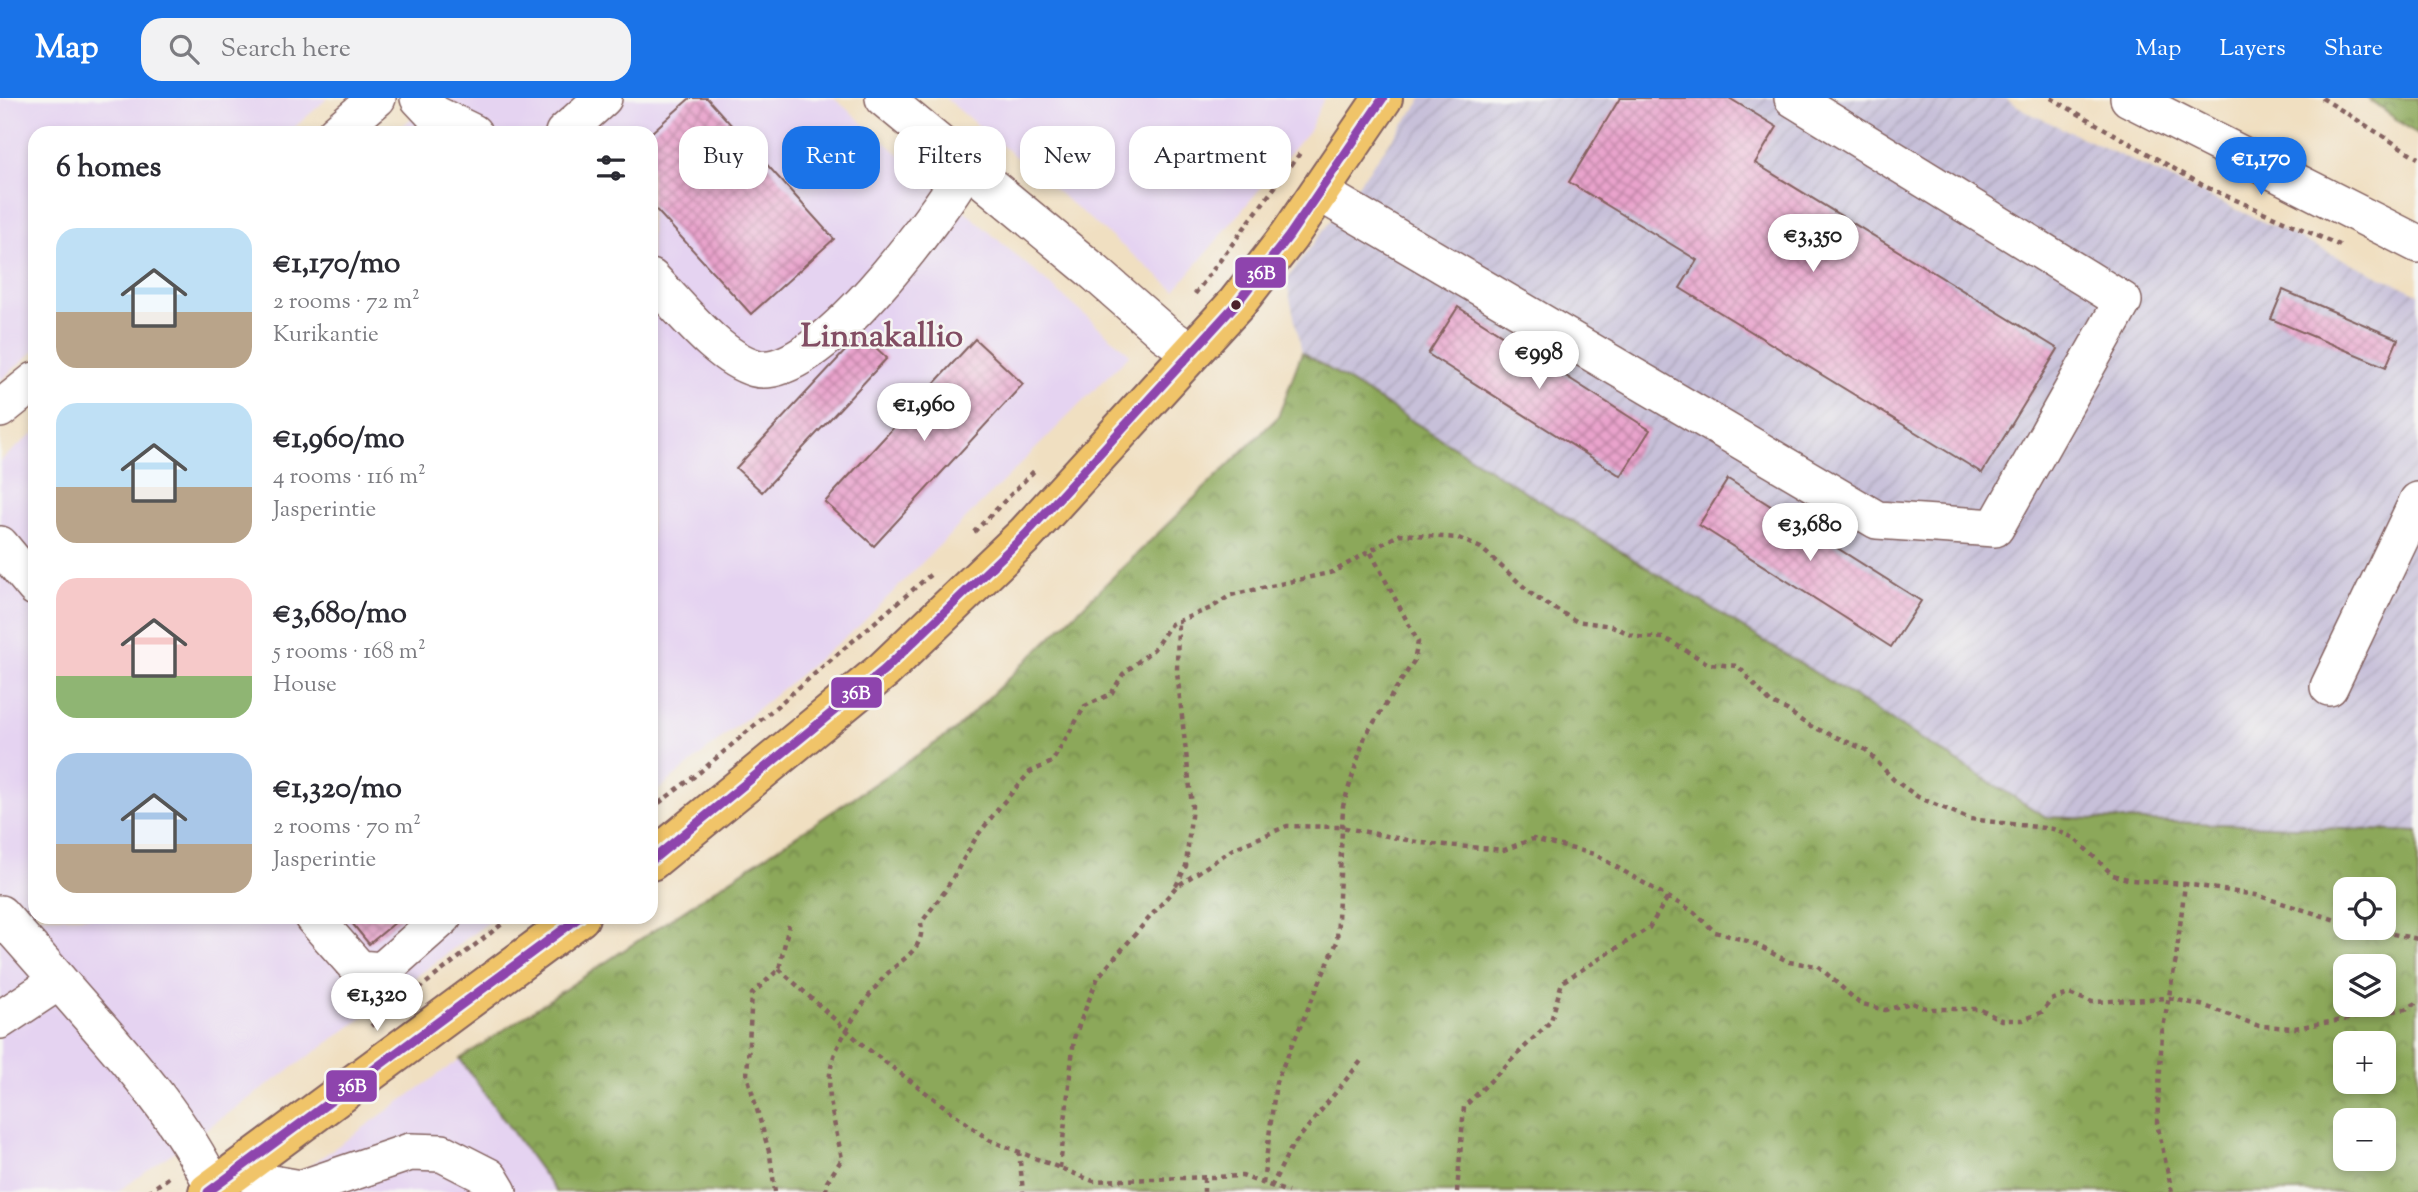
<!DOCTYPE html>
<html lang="en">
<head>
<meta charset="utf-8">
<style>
  :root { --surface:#fff; --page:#f2f2f3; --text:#2b2b33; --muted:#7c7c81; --accent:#1a73e8 }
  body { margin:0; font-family:"Sorts Mill Goudy",serif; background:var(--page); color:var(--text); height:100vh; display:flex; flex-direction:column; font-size:26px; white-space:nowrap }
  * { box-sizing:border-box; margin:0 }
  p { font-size:23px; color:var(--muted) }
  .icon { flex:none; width:38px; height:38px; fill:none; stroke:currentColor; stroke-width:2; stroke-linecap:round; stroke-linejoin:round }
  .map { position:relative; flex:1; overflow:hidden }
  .side { position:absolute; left:28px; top:28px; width:630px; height:798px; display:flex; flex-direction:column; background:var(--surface); border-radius:21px; box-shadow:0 4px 10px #0003 }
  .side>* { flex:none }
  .banner { position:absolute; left:679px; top:28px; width:665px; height:63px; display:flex; gap:14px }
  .fabs { position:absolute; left:2333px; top:779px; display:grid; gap:14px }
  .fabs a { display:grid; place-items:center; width:63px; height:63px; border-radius:14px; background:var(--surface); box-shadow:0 4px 10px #0003; font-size:35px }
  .price { position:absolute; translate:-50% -60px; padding:0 16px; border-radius:24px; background:#fff; color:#222; font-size:23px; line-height:46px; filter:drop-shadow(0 2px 4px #0008) }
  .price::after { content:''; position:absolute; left:50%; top:42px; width:21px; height:16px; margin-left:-10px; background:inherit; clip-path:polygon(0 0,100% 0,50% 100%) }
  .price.current { background:var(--accent); color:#fff }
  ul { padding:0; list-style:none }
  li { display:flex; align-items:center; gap:21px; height:175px; padding:0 28px }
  li span { display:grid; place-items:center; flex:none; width:196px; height:140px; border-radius:21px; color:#555 }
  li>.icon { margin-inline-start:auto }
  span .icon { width:84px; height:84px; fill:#fffc; stroke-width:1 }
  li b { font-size:30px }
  h2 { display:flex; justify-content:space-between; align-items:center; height:84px; padding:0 28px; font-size:30px }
  .pill { padding:0 24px; border-radius:21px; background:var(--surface); box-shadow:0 4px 10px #0003; font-size:24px; line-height:63px }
  .pill.current { background:var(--accent); color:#fff }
  header { display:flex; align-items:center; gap:42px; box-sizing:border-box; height:98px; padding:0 35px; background:var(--accent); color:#fff }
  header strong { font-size:33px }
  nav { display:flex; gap:38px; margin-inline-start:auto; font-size:24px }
  .search { width:490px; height:63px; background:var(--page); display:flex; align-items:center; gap:18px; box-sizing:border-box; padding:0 24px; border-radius:21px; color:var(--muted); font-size:26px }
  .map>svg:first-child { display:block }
  .built { fill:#e5d3f1 }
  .industrial { fill:url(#industrial-furrows) }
  .forest { fill:url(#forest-crowns); stroke:#6b6442; stroke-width:2; fill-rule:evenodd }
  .building { fill:url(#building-cross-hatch) }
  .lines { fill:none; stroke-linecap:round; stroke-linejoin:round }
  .minor-casing { stroke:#846260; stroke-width:40 }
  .major-casing { stroke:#846260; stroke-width:42 }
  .path { stroke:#846260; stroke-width:4.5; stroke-dasharray:5 5; stroke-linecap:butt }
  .minor { stroke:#fff; stroke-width:37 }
  .major { stroke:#f0c469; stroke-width:38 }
  .bus-1-casing { stroke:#f6f6f2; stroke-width:14 }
  .bus-1 { stroke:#8e44ad; stroke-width:9 }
  .bus-dot { fill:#4a1f2b; stroke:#f6f6f2; stroke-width:2.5 }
  .labels { text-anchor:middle; stroke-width:5; stroke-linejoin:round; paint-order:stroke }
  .district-label { font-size:33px; font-weight:bold; fill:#824d63; stroke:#f6f6f2 }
  .line-badge { stroke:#f6f6f2; stroke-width:2.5 }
  .badge-label { font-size:19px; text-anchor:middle; font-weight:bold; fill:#fff }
</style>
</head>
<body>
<header>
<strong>Map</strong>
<div class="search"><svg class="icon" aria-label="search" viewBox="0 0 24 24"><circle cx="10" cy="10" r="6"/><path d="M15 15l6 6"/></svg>Search here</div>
<nav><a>Map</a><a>Layers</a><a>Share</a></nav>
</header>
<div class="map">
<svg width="2418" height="1094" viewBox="0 0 2418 1094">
  <defs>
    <pattern id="industrial-furrows" width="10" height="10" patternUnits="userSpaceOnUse" patternTransform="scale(1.75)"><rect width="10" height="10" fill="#c7c0d9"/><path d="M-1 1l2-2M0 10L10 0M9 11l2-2" fill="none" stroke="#aca5ba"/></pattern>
    <pattern id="forest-crowns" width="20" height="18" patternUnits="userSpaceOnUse" patternTransform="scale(1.75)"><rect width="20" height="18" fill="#8ca85a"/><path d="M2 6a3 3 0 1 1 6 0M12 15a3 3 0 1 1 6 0" fill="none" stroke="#74884b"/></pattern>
    <pattern id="building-cross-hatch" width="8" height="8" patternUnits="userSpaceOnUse" patternTransform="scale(1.75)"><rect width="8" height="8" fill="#e9a3cc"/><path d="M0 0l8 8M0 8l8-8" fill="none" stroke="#bf84a6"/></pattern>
  </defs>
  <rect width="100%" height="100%" fill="#f6f6f2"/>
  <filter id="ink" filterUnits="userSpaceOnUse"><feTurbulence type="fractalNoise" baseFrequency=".0143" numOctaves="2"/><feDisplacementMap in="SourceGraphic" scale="14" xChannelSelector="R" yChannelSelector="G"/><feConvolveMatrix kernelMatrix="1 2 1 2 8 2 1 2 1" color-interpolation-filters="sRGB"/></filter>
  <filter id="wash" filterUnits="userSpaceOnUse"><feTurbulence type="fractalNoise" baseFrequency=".00686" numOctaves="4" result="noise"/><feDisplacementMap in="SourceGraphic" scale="28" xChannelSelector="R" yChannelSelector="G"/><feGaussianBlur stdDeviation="1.57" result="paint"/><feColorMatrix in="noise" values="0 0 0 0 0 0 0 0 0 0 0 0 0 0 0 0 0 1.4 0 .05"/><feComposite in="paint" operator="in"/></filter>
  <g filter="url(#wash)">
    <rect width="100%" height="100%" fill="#f0dfc1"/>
    <path class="built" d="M0,0h328l-40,35h-253v217l-35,31z
      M436,0h398l296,256 -271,272 -208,170v-663h-257z
      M945,0h379l-14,31 -135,161z
      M35,334v485h460l-145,110 -233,165h-117v-731z
      M460,961l96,133h-283z"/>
    <path class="industrial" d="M1423,0h582l24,15 389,181v538l-372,-15 -744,-465 -16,-72z"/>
    <path class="forest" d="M2367,0h51v37z
      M1302,254l744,465 372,15v360h-1862l-96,-133 495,-329 323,-313zM2345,791h39v39h-39zM2345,868h39v38h-39zM2345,945h39v39h-39zM2345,1022h39v38h-39z"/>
    <g id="blocks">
      <path class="building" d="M690,0h17l127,141 -83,75 -100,-110v-71z
        M1620,0h109l48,29 -22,36 303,186 -76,124 -302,-185 17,-28 -128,-78z
        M2283,192l115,49 -12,28 -115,-48z
        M1458,209l192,123 -29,46 -193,-122z
        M861,236l26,24 -125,134 -26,-24z
        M975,241l48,45 -149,162 -49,-44z
        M1728,381l193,122 -30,46 -192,-122z
        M347,819h55l-33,27z"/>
    </g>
  </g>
  <g filter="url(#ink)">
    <use href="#blocks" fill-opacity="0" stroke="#846260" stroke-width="2"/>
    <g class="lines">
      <g class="minor-casing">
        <path id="minor" d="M419,0l15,16 39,19
          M884,0l209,173 72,63 27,19
          M2129,0l289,146
          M336,35l41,-35
          M564,35l39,-35
          M1319,94l558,328 118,8 128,-227 -330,-203
          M651,180c28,28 66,79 104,90 61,17 183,-153 212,-201
          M0,311l35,-28
          M0,447l35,42
          M2329,589l89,-186
          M0,816l59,67
          M313,819l46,52 23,2 61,-54
          M0,922l59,-39c56,65 118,129 155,207
          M244,1069l16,15 41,7 109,-37 32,1 47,24 9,15"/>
      </g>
      <g class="major-casing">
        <path id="major" d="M651,763l233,-191 142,-136 211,-231 52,-67 94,-138
          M208,1094l372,-275"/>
      </g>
      <path class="path" d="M2051,0l155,89 137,60
        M2322,0l96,60
        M1195,196l106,-142
        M974,434l60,-61
        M651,711l49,-37 230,-197
        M1176,788l10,-20 6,-60 -15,-134 1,-51
        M2363,830l55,11
        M779,871l85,77 125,94 104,41 149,-5 46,16
        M371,928l140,-109
        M1019,1053l4,41
        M1060,1070l14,-130 24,-61 78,-90 57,-38 54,-23 54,1 81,16 82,7 29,-11 61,15 100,58 21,20 36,10 38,20 29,4 41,37 26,7 26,-7 18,6h50l22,11h22l19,-8 9,-12 18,-6 23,8 77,-4 36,8 54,20 36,2 111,-19 12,-7
        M1204,1080v14
        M1263,1086l13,-102 61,-140 6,-136 22,-70 49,-75 4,-19 -48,-91
        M1271,1089l20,-39 70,-87
        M148,1094l23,-16
        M775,1094l-5,-37 -23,-80 5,-81 27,-25 10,-44
        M826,1094l1,-10 15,-23c-6,-34 -19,-66 -9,-100 8,-25 37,-68 55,-86 15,-15 37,-24 33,-50l24,-32 32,-55 25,-32 28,-32 22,-10 33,-56 26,-12 12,-20 31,-25 17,-25 40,-16 20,-13 102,-23 67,-38 58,4 23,10 54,49 41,24 36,5 24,11 28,1 45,26 29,2 32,36 17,8 19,14 60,26 28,30 24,17 52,22 83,10 21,9 39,37 18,5 54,4
        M1457,1094l7,-85 87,-86 11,-39 87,-54 19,-31
        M2172,1094l-15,-69 5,-90 14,-74 9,-75 71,11 89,28"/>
      <use href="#minor" class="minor"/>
      <use href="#major" class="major"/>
      <g class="bus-1-casing">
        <path id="bus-1" d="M651,763l233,-191 142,-136 211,-231 52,-67 94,-138
          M208,1094l372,-275"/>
      </g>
      <use href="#bus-1" class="bus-1"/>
    </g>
  </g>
  <circle class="bus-dot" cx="1236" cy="207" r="6"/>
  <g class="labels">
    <g class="district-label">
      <text x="882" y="248">Linnakallio</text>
    </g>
  </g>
  <g class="line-badge">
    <rect x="1234" y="158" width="53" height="33" rx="7" fill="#8e44ad"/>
    <rect x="830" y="578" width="53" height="33" rx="7" fill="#8e44ad"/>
    <rect x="325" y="971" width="53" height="34" rx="7" fill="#8e44ad"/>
  </g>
  <g class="badge-label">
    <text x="1261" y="181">36B</text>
    <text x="856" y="601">36B</text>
    <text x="352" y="994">36B</text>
  </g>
</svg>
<div class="fabs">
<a><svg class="icon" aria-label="locate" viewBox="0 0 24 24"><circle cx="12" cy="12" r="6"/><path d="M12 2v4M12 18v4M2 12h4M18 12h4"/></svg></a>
<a><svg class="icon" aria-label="layers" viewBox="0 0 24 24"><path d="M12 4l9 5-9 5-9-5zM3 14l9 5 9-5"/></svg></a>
<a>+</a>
<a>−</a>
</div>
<b class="price current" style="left:2261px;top:99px">€1,170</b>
<b class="price" style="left:1813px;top:176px">€3,350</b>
<b class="price" style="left:1539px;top:293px">€998</b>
<b class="price" style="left:924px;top:345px">€1,960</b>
<b class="price" style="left:1810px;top:465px">€3,680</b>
<b class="price" style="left:377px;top:935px">€1,320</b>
<div class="banner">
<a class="pill">Buy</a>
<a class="pill current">Rent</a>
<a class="pill">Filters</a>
<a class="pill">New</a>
<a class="pill">Apartment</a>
</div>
<section class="side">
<h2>6 homes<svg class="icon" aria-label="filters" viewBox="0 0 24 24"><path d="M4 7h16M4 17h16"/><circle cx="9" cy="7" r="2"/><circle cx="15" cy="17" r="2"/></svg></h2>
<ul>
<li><span style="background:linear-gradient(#bfe0f5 60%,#b9a48a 0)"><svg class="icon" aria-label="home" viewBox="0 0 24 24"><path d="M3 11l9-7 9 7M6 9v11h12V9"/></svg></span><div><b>€1,170/mo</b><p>2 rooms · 72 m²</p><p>Kurikantie</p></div></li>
<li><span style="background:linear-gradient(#bfe0f5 60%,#b9a48a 0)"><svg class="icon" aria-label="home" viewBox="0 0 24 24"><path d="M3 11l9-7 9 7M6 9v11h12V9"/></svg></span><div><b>€1,960/mo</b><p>4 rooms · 116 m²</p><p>Jasperintie</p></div></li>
<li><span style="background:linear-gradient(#f6c9c9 70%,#8fb573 0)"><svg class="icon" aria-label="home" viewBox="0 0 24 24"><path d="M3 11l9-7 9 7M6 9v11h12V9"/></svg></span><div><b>€3,680/mo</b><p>5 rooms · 168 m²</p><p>House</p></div></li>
<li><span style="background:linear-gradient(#a9c7e8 65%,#b9a48a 0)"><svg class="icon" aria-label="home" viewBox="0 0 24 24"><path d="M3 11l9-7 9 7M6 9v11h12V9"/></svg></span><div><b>€1,320/mo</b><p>2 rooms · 70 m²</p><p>Jasperintie</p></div></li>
</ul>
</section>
</div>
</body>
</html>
